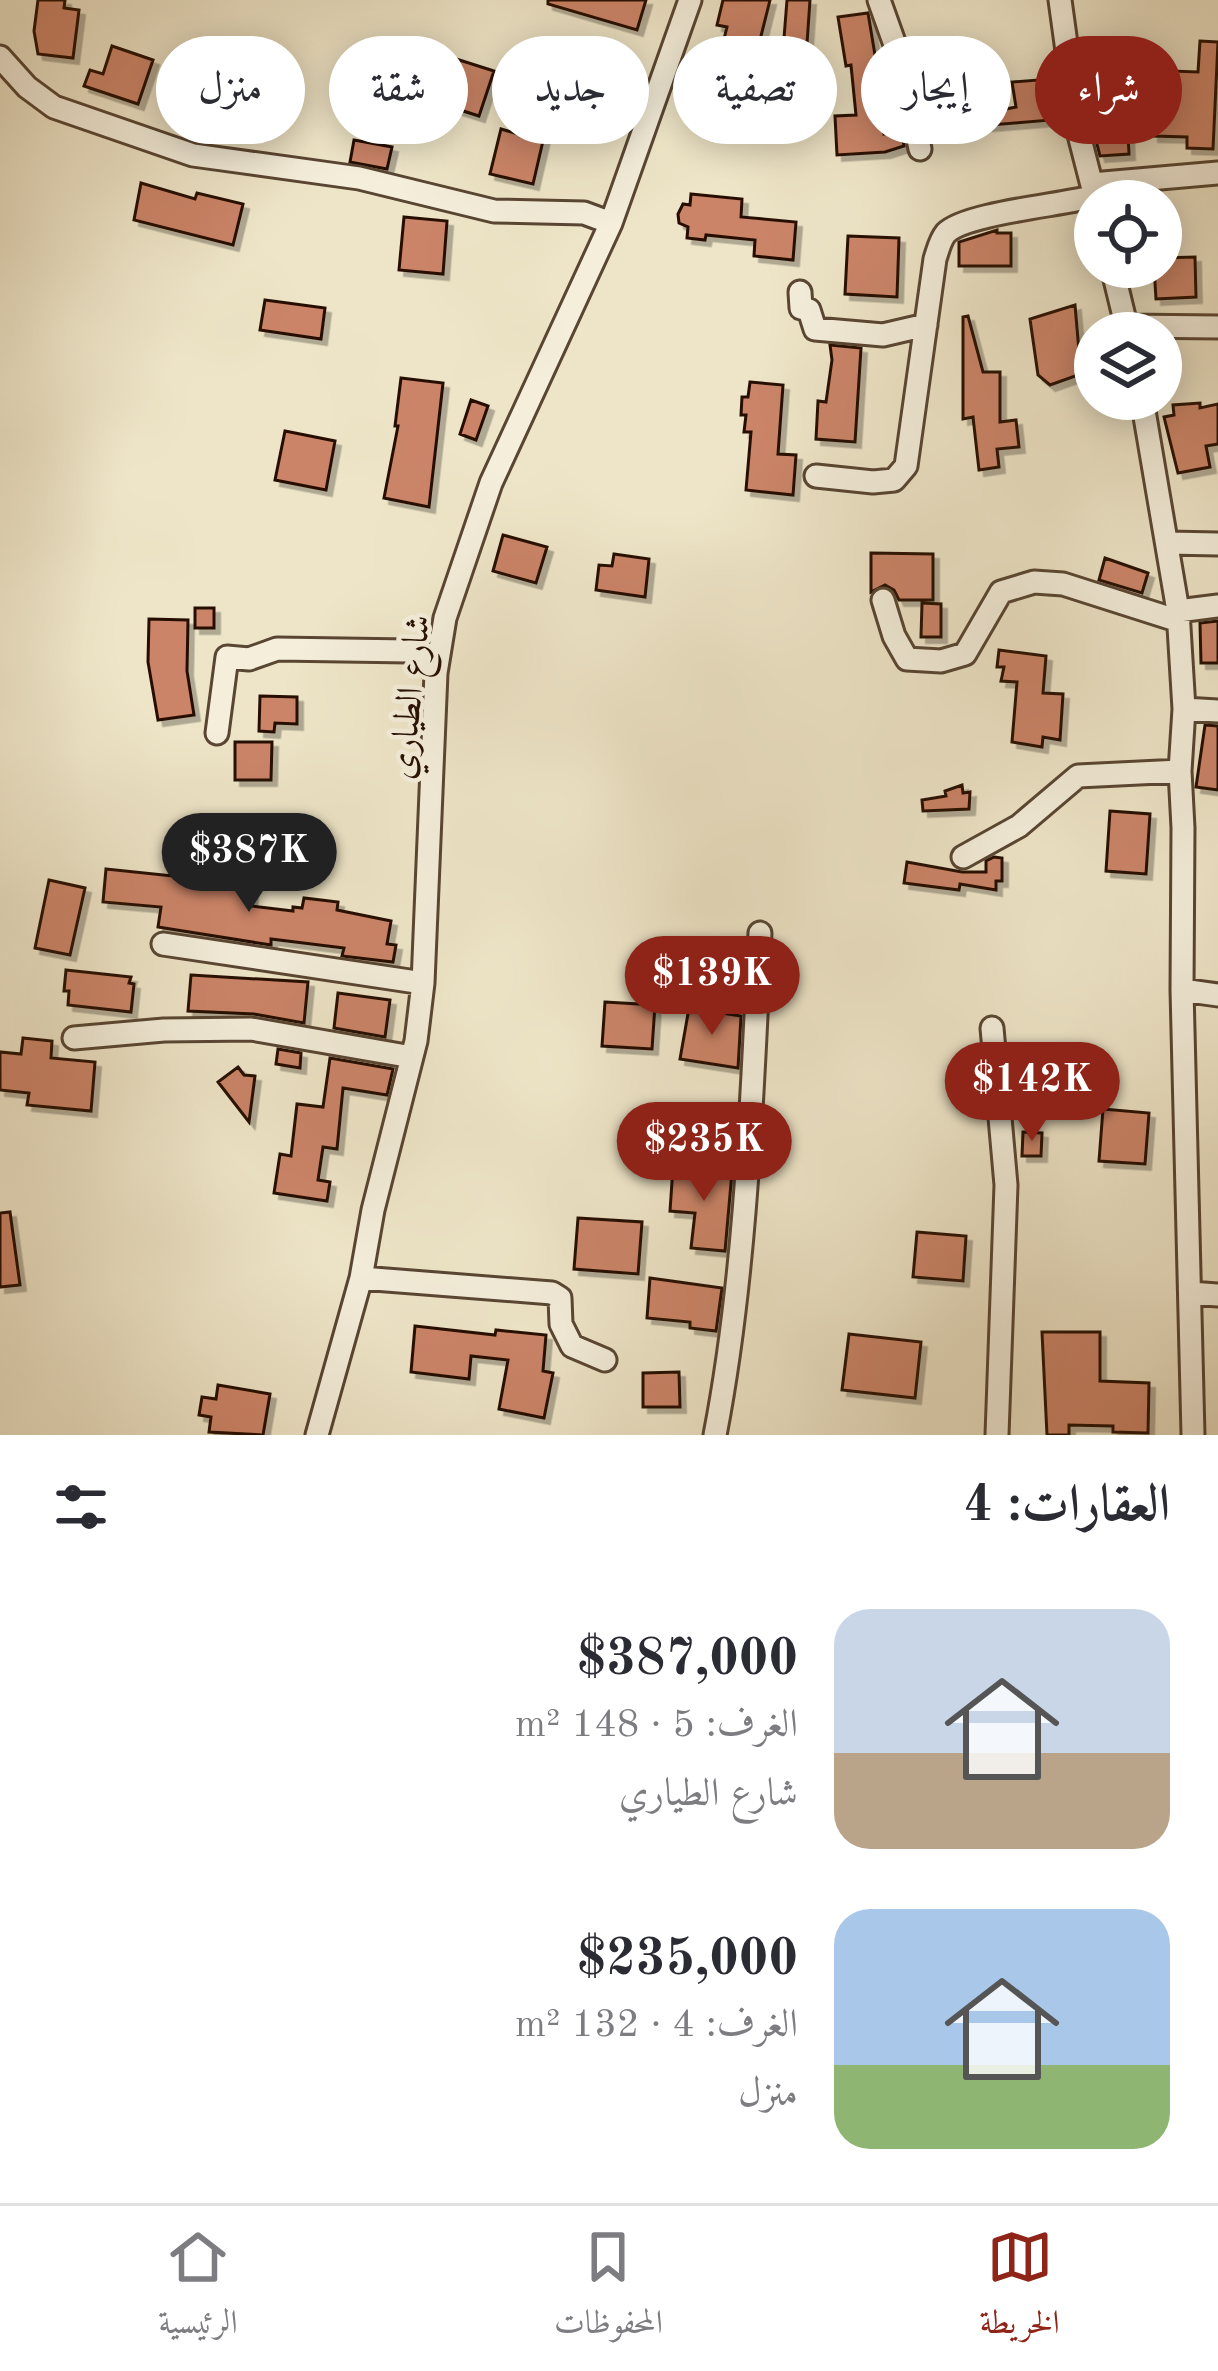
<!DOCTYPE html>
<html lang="ar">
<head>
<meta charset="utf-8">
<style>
  :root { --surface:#fff; --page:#f7f7f7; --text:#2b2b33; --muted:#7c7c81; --line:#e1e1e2; --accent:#8f2418 }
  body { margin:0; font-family:"Old Standard TT",Amiri,serif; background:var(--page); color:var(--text); direction:rtl; height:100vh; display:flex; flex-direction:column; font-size:45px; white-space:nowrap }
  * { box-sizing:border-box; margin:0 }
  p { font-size:39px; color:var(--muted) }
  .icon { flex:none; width:66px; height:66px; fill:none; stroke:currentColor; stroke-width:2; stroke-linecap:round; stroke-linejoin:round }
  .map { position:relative; height:1435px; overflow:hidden; direction:ltr }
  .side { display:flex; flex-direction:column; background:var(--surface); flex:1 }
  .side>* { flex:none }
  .guide { position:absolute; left:36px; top:36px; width:1146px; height:108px; direction:rtl; display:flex; gap:24px }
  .tools { position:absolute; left:1074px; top:180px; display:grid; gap:24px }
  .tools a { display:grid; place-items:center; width:108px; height:108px; border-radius:50%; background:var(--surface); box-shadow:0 6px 30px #0003; font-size:60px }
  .price { position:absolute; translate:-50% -102px; padding:0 27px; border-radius:42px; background:var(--accent); color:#fff; font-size:39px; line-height:78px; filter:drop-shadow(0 3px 6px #0008) }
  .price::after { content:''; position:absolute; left:50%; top:72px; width:36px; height:27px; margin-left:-18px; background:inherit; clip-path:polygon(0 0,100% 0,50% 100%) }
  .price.on { background:#222; color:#fff }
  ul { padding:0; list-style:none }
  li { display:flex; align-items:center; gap:36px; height:300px; padding:0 48px }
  li span { display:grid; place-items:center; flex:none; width:336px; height:240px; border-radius:36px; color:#555 }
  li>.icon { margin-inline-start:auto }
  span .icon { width:144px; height:144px; fill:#fffc; stroke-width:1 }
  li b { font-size:51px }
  h2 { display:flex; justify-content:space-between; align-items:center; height:144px; padding:0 48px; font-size:51px }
  .tag { padding:0 42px; border-radius:54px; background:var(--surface); box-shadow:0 6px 30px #0003; font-size:42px; line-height:108px }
  .tag.on { background:var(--accent); color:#fff }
  .tab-bar { display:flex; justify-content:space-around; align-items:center; height:168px; border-top:3px solid var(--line); background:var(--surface); font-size:33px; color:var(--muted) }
  .tab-bar a { display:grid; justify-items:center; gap:6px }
  .tab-bar .on { color:var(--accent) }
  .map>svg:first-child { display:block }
  .building { fill:#cb8468; stroke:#261000; stroke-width:3; filter:url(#shadow) }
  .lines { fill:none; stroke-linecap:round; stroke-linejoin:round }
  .street-casing { stroke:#584532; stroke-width:27 }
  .street { stroke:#f4eedb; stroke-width:21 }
  .labels { text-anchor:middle; stroke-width:9; stroke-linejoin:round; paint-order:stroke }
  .street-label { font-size:36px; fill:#261000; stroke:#f4eedb }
</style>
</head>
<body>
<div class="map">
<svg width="1218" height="1435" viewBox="0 0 1218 1435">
  <defs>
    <filter id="shadow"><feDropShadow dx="5.5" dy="5.5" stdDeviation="0" flood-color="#0004"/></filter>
  </defs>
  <rect width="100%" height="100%" fill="#eee5c8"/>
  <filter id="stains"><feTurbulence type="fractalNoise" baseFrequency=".00167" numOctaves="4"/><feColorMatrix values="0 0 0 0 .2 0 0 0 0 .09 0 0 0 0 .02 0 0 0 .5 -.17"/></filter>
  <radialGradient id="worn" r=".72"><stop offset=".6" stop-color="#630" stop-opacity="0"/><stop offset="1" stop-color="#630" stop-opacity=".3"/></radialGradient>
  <path class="building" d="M38,0h27l-1,8 15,2 -6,48 -35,-4 -4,-23z
    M548,0h98l-9,30 -89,-26z
    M723,0h47l-22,88 -34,-9 13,-52 -10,-2z
    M787,0h23l-4,58 15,1 -3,33 -38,-3z
    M868,13l11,66 11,-1 5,22 -13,1 2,33 17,-3 3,15 -19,6 -48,3 -2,-39 21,-1 -5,-50 -5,1 -8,-49z
    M1200,41l18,1 -5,107 -26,-1v-11l-34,-1 1,-36h15l2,-29 27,1z
    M112,46l41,14 -15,44 -54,-18 6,-16 13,4z
    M450,57l44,14 -15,45 -44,-14z
    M529,67l85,13 -7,44 -58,-9 -16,69 -43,-10 11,-45 17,5z
    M1038,80l1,16 10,-1 2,25 -73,6 -2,-11 40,-8 -4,-25z
    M1111,128l1,7 16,-1 1,20 -29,2 -7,-27z
    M354,140l38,7 -5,22 -37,-7z
    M141,183l54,16 2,-6 46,11 -10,41 -99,-25z
    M691,194l51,5 -1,18 55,5 -3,38 -39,-4 1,-16 -49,-5 -1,5 -18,-2 1,-11 -9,-4 -1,-9 5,-10 7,1z
    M404,217l43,4 -4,53 -44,-4z
    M997,230v3h14v33h-52v-24z
    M848,236l51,2 -2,59 -52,-3z
    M1195,257l1,40 -40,2 -2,-32h7v-9z
    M265,300l60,8 -4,31 -61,-9z
    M1075,305l6,69 -31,11 -12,-10 -8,-56z
    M968,316l15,56h17v50l16,-2 3,27 -22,2 2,18 -20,3 -6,-53 -10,2v-102z
    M830,345l31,3 -6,94 -39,-3 2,-38 8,1 6,-42z
    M401,378l42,5 -14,124 -45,-9 14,-72h-3z
    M750,382l33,3 -5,69 18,1 -3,40 -47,-5 5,-58h-7l2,-17h-5l1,-18h6z
    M471,400l17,6 -12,34 -16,-6z
    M1200,403v5l18,-4v40l-12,2 4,21 -32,6 -14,-56 10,-2 -1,-10z
    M285,431l50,10 -9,49 -51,-10z
    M503,535l44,12 -11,36 -43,-12z
    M871,553l62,1v46h-34l-5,-10 -9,-5 -14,7z
    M614,554l35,5 -4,38 -49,-7 3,-25 13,1z
    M1105,558l43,15 -6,20 -43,-13z
    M922,603l19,1v33h-20z
    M195,608h19v20h-19z
    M149,619l39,1 -1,51 7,44 -36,5 -10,-58z
    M1218,621v42h-17l-1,-40z
    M999,650l47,6 -3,37 20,1 -3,46 -17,-3 -1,10 -30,-5 5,-60 -16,-1 3,-14h-7z
    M260,696l37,1v27l-22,-1 -1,9 -15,-1z
    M1205,725l13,1v64l-22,-3z
    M235,742h37l-1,38h-36z
    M962,785l1,8 7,-1 -1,17 -46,2 -1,-11 24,-4 -1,-5z
    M1110,811l40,3 -4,60 -40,-3z
    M994,857l8,1v23h-6v9l-36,-6 -1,6 -55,-7 3,-21 55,10h24v-11z
    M106,869l77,8 -1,5 70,9 -1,15 42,5v-4l9,1 2,-10 34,4 -1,8 54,11 -4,23 9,1 -3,17 -51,-6 2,-8 -73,-9v6l-113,-18 3,-20 -58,-5z
    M49,880l36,8 -15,67 -35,-7z
    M66,970l65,7 -2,6 5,1 -3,28 -63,-7 1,-14h-5z
    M191,975l117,7 -4,41 -50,-9 -66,-3z
    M338,993l52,7 -5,37 -51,-9z
    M605,1002l50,3 -3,44 -50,-3z
    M689,1008l52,8 -3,52 -58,-9z
    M23,1038l29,3 -1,17 44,4 -4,49 -64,-6 2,-12 -29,-3v-38l21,2z
    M278,1049l23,4 -1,15 -24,-4z
    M330,1058l63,11 -6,26 -44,-7 -6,61 -14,-2 -5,33 12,2 -3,19 -53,-8 6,-39 11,2 6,-52 26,3z
    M238,1067l6,8 11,1 -6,46 -31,-40z
    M1103,1109l46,4 -4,51 -46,-3z
    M1023,1132l19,1 -1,23h-19z
    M673,1167l59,5 -7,79 -34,-3 4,-35 -25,-2z
    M10,1212l10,73 -20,2v-74z
    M578,1218l64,4 -4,52 -64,-5z
    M917,1232l49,4 -3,45 -50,-4z
    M650,1278l72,10 -6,43 -26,-3v-6l-43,-4z
    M415,1326l80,9 1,-5 50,5 -3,36 10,2 -9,45 -45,-9 9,-49 -37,-4 -2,23 -58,-7z
    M1042,1332h58v49l49,2 -1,50 -35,-1v-6l-44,-1v10h-22z
    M849,1334l72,8 -6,56 -73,-8z
    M679,1372l1,35h-37v-34z
    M218,1385l52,9 -7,41 -54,-3 2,-15 -12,-2 3,-18 14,2z"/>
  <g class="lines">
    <g class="street-casing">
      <path id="street" d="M879,0l25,70 16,79
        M1060,0l18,131 18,70
        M0,57l27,30 27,20 139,48 166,23 135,33 90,2 27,10
        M1092,184l126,-11
        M1112,267l16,66
        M800,292l1,16 8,2 6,19 68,6 43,-10
        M1126,326l92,1
        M1142,399l36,212 6,98 -4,62 3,57 -1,162 11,445
        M816,476l57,6 21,-2 12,-14 29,-207c3,-9 5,-19 11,-26 20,-20 117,-28 149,-37
        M1168,543l50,1
        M883,600l11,36 13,23 34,2 24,-7 36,-62 33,-10 29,2 116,37
        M1178,611l40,-5
        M1184,709l34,2
        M217,733l10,-76 22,2 28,-10 132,2 27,22
        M963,857l56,-31 59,-50 102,-5
        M163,944l260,39
        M1182,990l36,5
        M992,1028l14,157 -9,250
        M74,1038l90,-8 87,-1 161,28
        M361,1278l191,15 8,5 1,26 11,22 33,14
        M1190,1293l28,2
        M317,1435l44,-157 12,-68 43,-169 7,-58 13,-310 9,-55 46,-135 120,-260 79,-223
        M715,1435c31,-160 37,-338 45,-502"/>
    </g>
    <use href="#street" class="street"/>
  </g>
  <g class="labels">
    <g class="street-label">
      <text transform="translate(408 697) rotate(-84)" y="13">شارع الطياري</text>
    </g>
  </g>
  <rect width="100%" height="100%" filter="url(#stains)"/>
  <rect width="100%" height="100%" fill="url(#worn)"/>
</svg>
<div class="tools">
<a><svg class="icon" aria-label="locate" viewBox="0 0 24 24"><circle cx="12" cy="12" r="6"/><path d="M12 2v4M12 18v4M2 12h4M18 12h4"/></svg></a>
<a><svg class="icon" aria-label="layers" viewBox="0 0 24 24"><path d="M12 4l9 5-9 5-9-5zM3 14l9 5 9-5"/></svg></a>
</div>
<b class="price on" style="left:249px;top:915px">$387K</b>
<b class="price" style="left:712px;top:1038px">$139K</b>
<b class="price" style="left:1032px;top:1144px">$142K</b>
<b class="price" style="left:704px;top:1204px">$235K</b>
<div class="guide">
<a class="tag on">شراء</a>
<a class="tag">إيجار</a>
<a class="tag">تصفية</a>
<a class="tag">جديد</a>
<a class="tag">شقة</a>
<a class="tag">منزل</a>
</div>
</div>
<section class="side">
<h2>العقارات: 4<svg class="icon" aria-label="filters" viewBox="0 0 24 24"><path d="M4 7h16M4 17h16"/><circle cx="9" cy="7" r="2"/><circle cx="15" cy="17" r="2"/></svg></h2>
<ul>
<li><span style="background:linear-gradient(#c9d6e8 60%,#b9a48a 0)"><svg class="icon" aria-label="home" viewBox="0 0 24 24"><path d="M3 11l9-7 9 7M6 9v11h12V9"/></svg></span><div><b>$387,000</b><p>الغرف: 5 · 148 m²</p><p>شارع الطياري</p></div></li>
<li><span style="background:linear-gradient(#a9c7e8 65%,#8fb573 0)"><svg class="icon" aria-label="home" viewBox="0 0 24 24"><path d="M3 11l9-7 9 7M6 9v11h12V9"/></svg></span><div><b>$235,000</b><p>الغرف: 4 · 132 m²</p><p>منزل</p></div></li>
</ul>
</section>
<nav class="tab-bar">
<a class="on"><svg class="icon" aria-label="map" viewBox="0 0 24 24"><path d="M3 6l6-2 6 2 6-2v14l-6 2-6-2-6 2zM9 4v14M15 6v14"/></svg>الخريطة</a>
<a><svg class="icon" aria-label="saved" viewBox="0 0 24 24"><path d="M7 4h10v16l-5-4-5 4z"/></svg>المحفوظات</a>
<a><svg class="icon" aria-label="home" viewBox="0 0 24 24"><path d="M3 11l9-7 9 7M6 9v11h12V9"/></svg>الرئيسية</a>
</nav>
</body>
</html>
